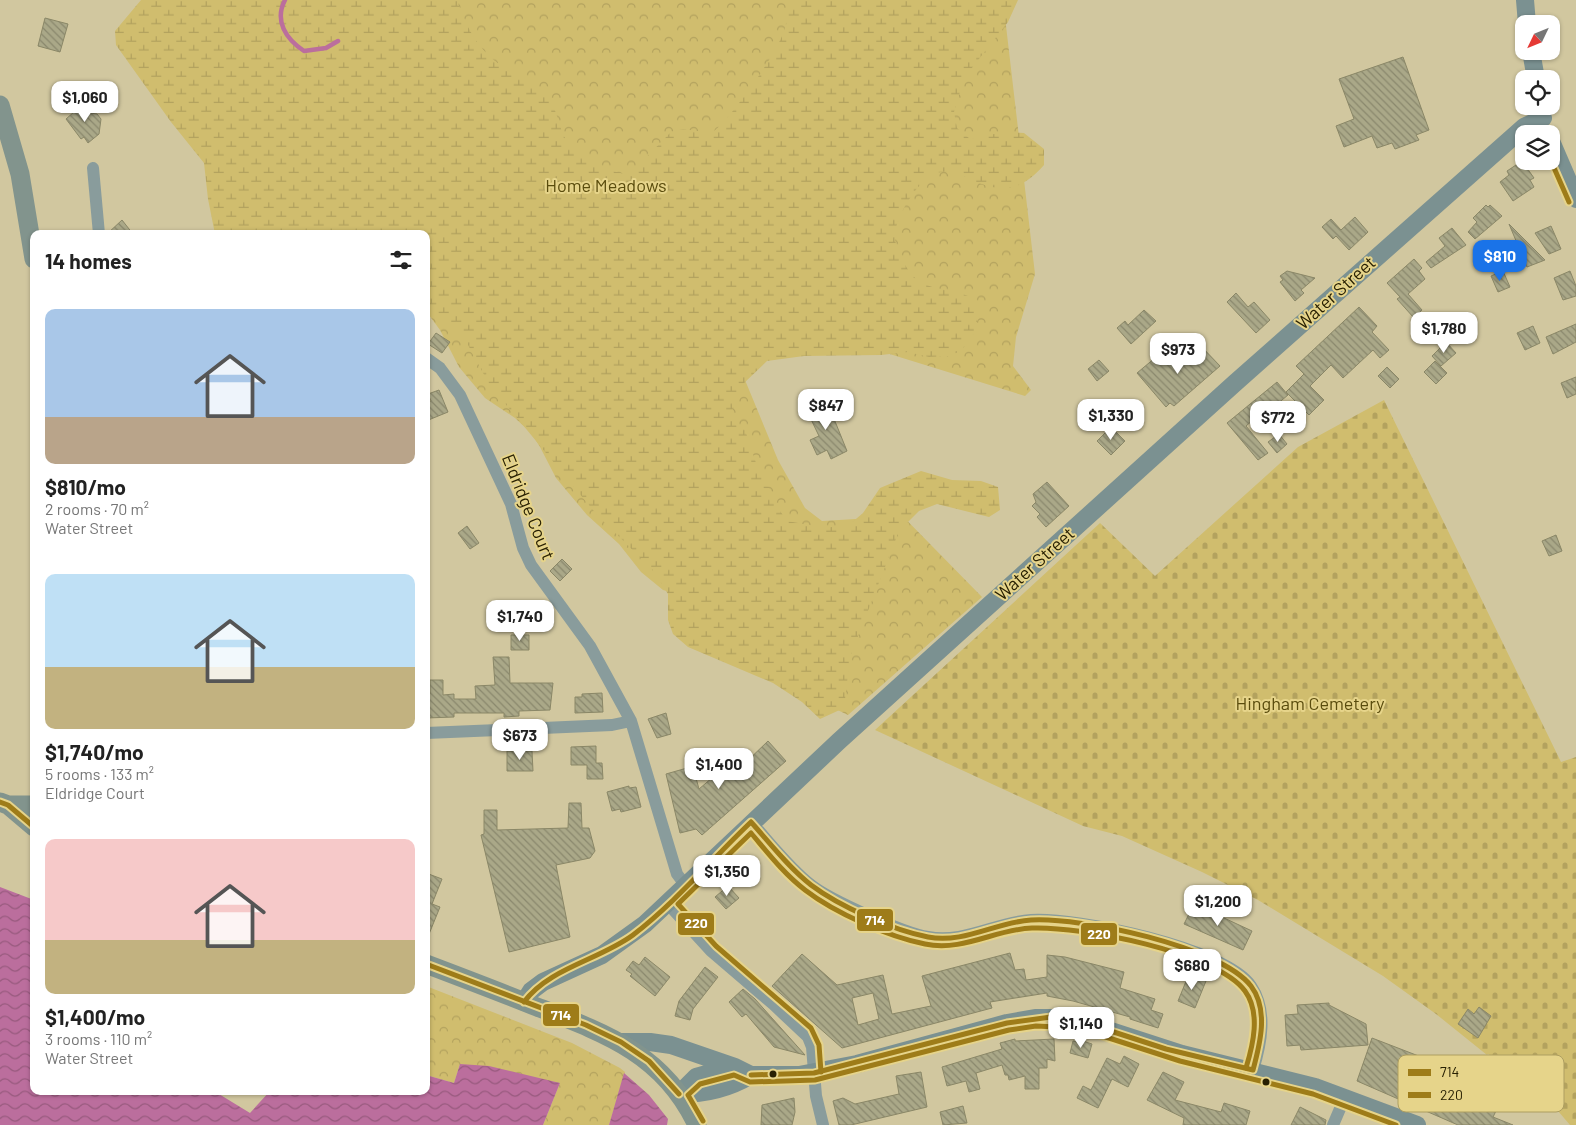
<!DOCTYPE html>
<html lang="en">
<head>
<meta charset="utf-8">
<style>
  :root { --surface:#fff; --page:#f6f6f6; --text:#222; --muted:#767676; --accent:#1a73e8 }
  body { margin:0; font-family:Barlow,sans-serif; background:var(--page); color:var(--text); height:100vh; display:flex; flex-direction:column; font-size:19px; white-space:nowrap }
  * { box-sizing:border-box; margin:0 }
  p { font-size:16px; color:var(--muted) }
  .icon { flex:none; width:28px; height:28px; fill:none; stroke:currentColor; stroke-width:2; stroke-linecap:round; stroke-linejoin:round }
  .map { position:relative; flex:1; overflow:hidden }
  .drawer { position:absolute; left:30px; top:230px; width:400px; height:865px; display:flex; flex-direction:column; background:var(--surface); border-radius:10px; box-shadow:0 1px 4px #0004 }
  .drawer>* { flex:none }
  .needle { width:32px; rotate:227deg }
  .fabs { position:absolute; left:1515px; top:15px; display:grid; gap:10px }
  .fabs a { display:grid; place-items:center; width:45px; height:45px; border-radius:10px; background:var(--surface); box-shadow:0 1px 4px #0004; font-size:25px }
  .price { position:absolute; translate:-50% -42px; padding:0 11px; border-radius:10px; background:#fff; color:#222; font-size:16px; line-height:32px; filter:drop-shadow(0 1px 2px #0008) }
  .price::after { content:''; position:absolute; left:50%; top:30px; width:15px; height:11px; margin-left:-8px; background:inherit; clip-path:polygon(0 0,100% 0,50% 100%) }
  .price.on { background:var(--accent); color:#fff }
  ul { padding:0; list-style:none }
  li { display:grid; align-content:center; gap:10px; height:265px; padding:0 15px }
  li span { display:grid; place-items:center; height:155px; border-radius:10px; color:#555 }
  li>.icon { margin-inline-start:auto }
  span .icon { width:90px; height:90px; fill:#fffc; stroke-width:1 }
  li b { font-size:21px }
  h2 { display:flex; justify-content:space-between; align-items:center; height:60px; padding:0 15px; font-size:21px }
  .map>svg:first-child { display:block }
  .forest { fill:url(#forest-crowns) }
  .wetland { fill:url(#wetland-marsh) }
  .cemetery { fill:url(#cemetery-stones) }
  .water { fill:url(#water-waves) }
  .lines { fill:none; stroke-linecap:round; stroke-linejoin:round }
  .stream { stroke:#bb6e9d; stroke-width:4.5 }
  .building { fill:url(#building-back-hatch); stroke:#8a8767; fill-rule:evenodd }
  .street { stroke:#899c9c; stroke-width:12 }
  .secondary { stroke:#7b9191; stroke-width:18 }
  .primary { stroke:#82948d; stroke-width:19 }
  .bus-1-casing { stroke:#e6d48a; stroke-width:9 }
  .bus-2-casing { stroke:#e6d48a; stroke-width:9 }
  .bus-1 { stroke:#9e7c19; stroke-width:5 }
  .bus-2 { stroke:#9e7c19; stroke-width:5 }
  .bus-dot { fill:#282002; stroke:#e6d48a; stroke-width:2 }
  .labels { text-anchor:middle; stroke-width:4; stroke-linejoin:round; paint-order:stroke }
  .park-label { font-size:18px; fill:#5a4c0d; stroke:#e6d48a }
  .street-label { font-size:18px; fill:#282002; stroke:#e6d48a }
  .key { fill:#e6d48a; stroke:#ad9e61; stroke-width:1 }
  .key-label { font-size:14px; fill:#282002 }
  .line-badge { stroke:#e6d48a; stroke-width:2 }
  .badge-label { font-size:14px; text-anchor:middle; font-weight:bold; fill:#fff }
</style>
</head>
<body>
<div class="map">
<svg width="1576" height="1125" viewBox="0 0 1576 1125">
  <defs>
    <pattern id="forest-crowns" width="20" height="18" patternUnits="userSpaceOnUse" patternTransform="scale(1.25)"><rect width="20" height="18" fill="#d0bd6e"/><path d="M2 6a3 3 0 1 1 6 0M12 15a3 3 0 1 1 6 0" fill="none" stroke="#b3a25e"/></pattern>
    <pattern id="wetland-marsh" width="20" height="14" patternUnits="userSpaceOnUse" patternTransform="scale(1.25)"><rect width="20" height="14" fill="#d0bd6e"/><path d="M1 5h8M5 5V1M11 12h8M15 12V8" fill="none" stroke="#b3a25e"/></pattern>
    <pattern id="cemetery-stones" width="16" height="16" patternUnits="userSpaceOnUse" patternTransform="scale(1.25)"><rect width="16" height="16" fill="#d0bd6e"/><path d="M2 7V4a2 2 0 0 1 4 0v3zM10 15v-3a2 2 0 0 1 4 0v3z" fill="#b3a25e"/></pattern>
    <pattern id="water-waves" width="16" height="10" patternUnits="userSpaceOnUse" patternTransform="scale(1.25)"><rect width="16" height="10" fill="#bb6e9d"/><path d="M0 5q4-4 8 0t8 0" fill="none" stroke="#985a7e"/></pattern>
    <pattern id="building-back-hatch" width="6" height="6" patternUnits="userSpaceOnUse" patternTransform="scale(1.25)"><rect width="6" height="6" fill="#aaa888"/><path d="M-1 5l2 2M0 0l6 6M5-1l2 2" fill="none" stroke="#8a886d"/></pattern>
  </defs>
  <rect width="100%" height="100%" fill="#d1c79f"/>
  <path class="forest" d="M175,0h828l32,274 -19,63 -3,29 18,24 -6,6 -281,-87 1,71 33,80 27,48 17,13 50,-3 8,-25 102,104 -134,118 -80,-38 -98,-85 -7,-2 -22,-18 -22,-28 -32,-29 -31,-37 -16,-31 -9,-14 -16,-15 -30,-20 -26,-31 -19,-37 -14,-19v-77z
    M426,986l146,57 48,25 5,4 -16,53h-66l17,-42 -100,-19 -6,19 -28,-8z"/>
  <path class="wetland" d="M141,0h316c11,32 23,53 52,71 5,3 10,3 15,5 7,3 14,12 20,18 14,14 13,28 21,44 9,19 45,34 64,37l42,-43 12,-3 29,4c20,-16 64,-78 72,-102 3,-10 5,-21 4,-31h230l-10,22 -44,56 -10,34 3,16 13,11 34,-7 20,1 20,16v16c-31,36 -56,24 -92,5 -7,2 -17,2 -23,6 -14,11 -36,44 -34,63 1,11 11,30 19,38 13,13 37,12 54,19l12,18 -8,23 -11,14 -13,5 -19,1 -21,-5 -27,3 -77,1 -37,5 -24,23 -11,28 2,12 11,6 14,42 11,18 5,14 12,17 39,7 24,-4 13,-11 17,-25 41,-17 31,9 29,1 17,6 2,23 -11,7 -52,-13 -18,7 -20,20 -49,126 -6,51 -24,11 -18,-17 -29,-19 -85,-36 -15,-13 -5,-14v-26l-15,-24 -55,-54 -109,-132 -22,-41 -20,-23 -21,-16v-70h-211l-7,-35 -4,-36 -33,-41 -55,-77 -1,-14z"/>
  <path class="cemetery" d="M1384,400l177,362 15,-5v368h-6l-12,-14 -70,-57 -1,1 -51,-41 -53,-38 -125,-76 -56,-28 -80,-36 -39,-10 -208,-96 225,-207 55,53 143,-129z"/>
  <path class="water" d="M0,887l34,13v191h180l36,22 20,-22h156v-16l28,8 6,-19 29,2 71,17 -17,42h-543z
    M624,1073l25,22 19,24 -1,6h-58z"/>
  <g class="lines">
    <path class="stream" d="M285,0c-11,21 1,39 19,51l22,-3 12,-7"/>
  </g>
  <path class="building" d="M45,18l23,6 -8,28 -22,-6z
    M1403,57l26,73 -13,5 3,5 -24,9 -3,-6 -15,5 -5,-12 -28,11 -8,-21 18,-7 -15,-40z
    M83,104l7,9 7,1 4,5 -2,15 -11,9 -4,-6 -3,2 -15,-20z
    M1522,161l12,17 -4,2 4,7 -21,14 -13,-19 9,-7 -2,-4z
    M1486,205l2,2 2,-2 12,11 -27,23 -7,-7 9,-10 -4,-4z
    M1355,217l13,15 -19,18 -13,-14 -3,3 -11,-12 9,-8 10,11z
    M122,220l11,14h-26z
    M1509,224l36,36 -18,7z
    M1551,226l10,23 -12,5 -14,-21z
    M1452,228l14,17 -35,23 -5,-6 19,-16 -6,-8z
    M1414,259l8,9 -3,3 6,8 -17,15 14,16 -8,8 -17,-19 3,-2 -13,-14z
    M1287,271l28,7 -14,12 3,3 -9,8 -15,-19 3,-2 -3,-4z
    M1503,271l7,16 -12,5 -7,-16z
    M1570,271l6,15v10l-13,4 -9,-22z
    M1236,293l12,14 6,-5 16,18 -14,13 -29,-31z
    M1359,307l18,19 -5,6 17,18 -9,8 -7,-8 -30,28 -12,-13 -21,21 14,14 -15,15 -23,-23 18,-18 -8,-8z
    M1144,310l12,11 -25,23 -14,-16 8,-7 3,4z
    M1576,324v18l-23,12 -7,-17z
    M1533,326l7,17 -15,7 -8,-17z
    M436,333l14,9 -8,11 -14,-9z
    M1446,342l10,11 -15,13 -9,-10z
    M1199,344l21,22 -46,40 -4,-3 -4,4 -29,-34 25,-21 13,14z
    M1099,360l10,11 -12,10 -9,-12z
    M1435,361l12,12 -11,11 -12,-12z
    M1387,367l12,12 -9,9 -12,-12z
    M1576,377v17l-9,4 -6,-15z
    M1277,382l11,13 -18,15 -2,-3 -22,19 22,27 -10,7 -31,-37z
    M439,390l9,22 -22,9v-18l5,-2 -3,-7z
    M826,399l21,52 -16,8 -4,-9 -10,5 -7,-15 9,-4 -13,-27z
    M1111,427l14,14 -14,14 -14,-14z
    M1279,434l8,10 -10,9 -9,-11z
    M1047,482l22,24 -23,21 -9,-10 3,-3 -8,-8 4,-4 -3,-8z
    M467,526l12,17 -9,6 -12,-16z
    M1556,535l6,16 -13,5 -7,-15z
    M562,559l10,10 -12,12 -10,-10z
    M511,635h18v15h-18z
    M493,657h16l1,26h43l-3,27 -31,1v5l-15,1v-4h-50v4l-28,1v-24h4v-14h13v15l11,-1v5h22l-1,-13 20,-1z
    M602,693l1,19 -28,1v-16h7v-3z
    M666,713l5,21 -14,4 -9,-19z
    M768,741l18,20 -84,74 -6,-6 -16,4 -14,-59 21,-6 3,12 6,-2 3,11 34,-29 7,8z
    M596,746v17h6l1,16h-16v-14h-16v-18z
    M507,751h25l1,20h-26z
    M629,786v2l7,-1 5,20 -20,5 -1,-3 -8,2 -5,-19z
    M569,803h12l1,25h7l6,23 -5,7 -34,7 14,72 -61,15 -28,-117 3,-1v-24h13v20l71,-2z
    M426,873l16,6 -10,25 8,3 -13,32z
    M728,886l11,12 -13,11 -11,-12z
    M1194,904l58,27 -9,19 -59,-26z
    M1010,953l5,17 9,-1 2,11 21,-3v-22l18,2 59,15 -4,16 35,11 -4,11 12,4 -5,14 -28,-9v-2l-57,-16 -26,-5v-3l-57,9 2,6 -150,40 -70,-62 30,-32 35,31 46,-10 9,39 39,-8 -9,-30zM873,993l6,26 -21,6 -6,-27z
    M645,957l25,20 -15,19 -25,-20 2,-2 -6,-4 7,-9 6,4z
    M705,967l13,10 -25,32 -3,11 -15,-4 4,-15z
    M1189,974l17,7 -11,27 -17,-7z
    M743,989l12,10 50,56 -31,-8 -28,-33 -4,3 -13,-15z
    M1329,1003v2l37,19 2,21 -67,5 -1,-5 -13,1 -2,-31 13,-1 -1,-9z
    M1479,1007l12,9 -13,22 -20,-14 10,-15 6,5z
    M1372,1038l57,22 -8,19 43,17 4,-9 32,16 -7,14 20,8h-55l-101,-44z
    M1015,1039v2l39,-2 1,22 -8,-2v9h-8v21h-14v-13l-16,4 -1,-5h-3l-3,-10 -26,8 4,16 -11,3 -3,-11 -19,5 -5,-19 60,-18 -2,-6z
    M1080,1040l12,4 -4,14 -18,-5 3,-12 7,2z
    M1124,1056l15,8 -11,23 -16,-8 -14,29 -21,-10 6,-12 8,4 16,-32 13,6z
    M921,1072l6,35 -76,18h-12l-6,-24 10,-3 12,6 44,-10 -3,-18z
    M1163,1072l21,10 -9,18 46,12 3,-9 26,8 -4,14h-63l1,-7 -37,-18z
    M794,1098l1,14 -3,13h-31l1,-20z
    M963,1106l4,17 -24,2 -3,-13z
    M1300,1107l26,13 -1,5h-34z"/>
  <g class="lines">
    <path class="street" d="M93,168l6,66
      M426,358l14,10 20,27 51,109 12,44 8,17 59,81 41,75 46,153 9,12
      M426,733l186,-8 19,-4
      M751,822c19,21 38,46 60,63 19,15 93,48 117,52 35,7 69,-15 103,-17 45,-3 195,28 220,66 17,25 10,58 2,84
      M668,904l43,47 62,53 35,33 4,10 4,49 7,29
      M1333,1125l12,-28"/>
    <path class="secondary" d="M1525,0l2,24
      M1531,51l5,28
      M1551,141l25,58
      M524,1002l7,-11 12,-9 59,-27 43,-31 194,-183 396,-358 289,-256 19,-9
      M621,1042h29l21,3 64,22 16,8h48l58,-11 150,-41 28,-5h24l21,3 102,33 133,33 102,38
      M679,1094c26,0 49,-5 72,-19
      M679,1094l17,-17 36,-10"/>
    <path class="primary" d="M0,105l20,69 14,85
      M0,802l8,3h26
      M8,805l26,22
      M426,964c37,14 74,28 111,43 68,26 127,47 160,118"/>
    <g class="bus-1-casing">
      <path id="bus-1" d="M0,802l8,3 26,22
        M751,822c19,21 37,45 60,63 28,21 81,45 117,52 36,7 68,-15 103,-17 50,-3 189,26 220,66 18,24 9,58 2,84
        M426,964l160,61 35,17 28,19 30,33
        M524,1002c25,-34 75,-42 109,-67 43,-33 79,-76 118,-113
        M751,1075l63,-2 193,-50 44,-6 29,4 86,28 87,21"/>
    </g>
    <g class="bus-2-casing">
      <path id="bus-2" d="M1551,161l18,41
        M821,1072l-2,-27 -8,-17 -95,-82 -38,-42 73,-71c17,20 33,41 54,57 30,23 84,47 120,54 38,8 71,-15 107,-16 48,-2 185,24 213,63 16,22 8,54 1,77
        M703,1121l-15,-26 12,-11 34,-9 16,7 65,-2 194,-50 27,-4 42,2 102,33 133,33 83,31"/>
    </g>
    <use href="#bus-1" class="bus-1"/>
    <use href="#bus-2" class="bus-2"/>
  </g>
  <g class="bus-dot">
    <circle cx="773" cy="1074" r="4.5"/>
    <circle cx="1266" cy="1082" r="4.5"/>
  </g>
  <g class="labels">
    <g class="park-label">
      <text x="606" y="192">Home Meadows</text>
      <text x="1310" y="710">Hingham Cemetery</text>
    </g>
    <g class="street-label">
      <text transform="translate(1336 293) rotate(-42)" y="6">Water Street</text>
      <text transform="translate(528 507) rotate(68)" y="6">Eldridge Court</text>
      <text transform="translate(1035 564) rotate(-42)" y="6">Water Street</text>
    </g>
  </g>
  <rect x="1398" y="1055" width="166" height="57" rx="8" class="key"/>
  <rect x="1408" y="1069" width="23" height="7" fill="#9e7c19"/>
  <rect x="1408" y="1092" width="23" height="6" fill="#9e7c19"/>
  <g class="key-label">
    <text x="1440" y="1077">714</text>
    <text x="1440" y="1100">220</text>
  </g>
  <g class="line-badge">
    <rect x="856" y="908" width="38" height="24" rx="5" fill="#9e7c19"/>
    <rect x="677" y="912" width="38" height="24" rx="5" fill="#9e7c19"/>
    <rect x="1080" y="922" width="38" height="24" rx="5" fill="#9e7c19"/>
    <rect x="542" y="1003" width="38" height="24" rx="5" fill="#9e7c19"/>
  </g>
  <g class="badge-label">
    <text x="875" y="925">714</text>
    <text x="696" y="928">220</text>
    <text x="1099" y="939">220</text>
    <text x="561" y="1020">714</text>
  </g>
</svg>
<div class="fabs">
<a><svg class="needle" viewBox="-14 -14 28 28"><path d="M0-13l5 13h-10z" fill="#e53935"/><path d="M0 13l5-13h-10z" fill="#767676"/></svg></a>
<a><svg class="icon" aria-label="locate" viewBox="0 0 24 24"><circle cx="12" cy="12" r="6"/><path d="M12 2v4M12 18v4M2 12h4M18 12h4"/></svg></a>
<a><svg class="icon" aria-label="layers" viewBox="0 0 24 24"><path d="M12 4l9 5-9 5-9-5zM3 14l9 5 9-5"/></svg></a>
</div>
<b class="price" style="left:85px;top:123px">$1,060</b>
<b class="price on" style="left:1500px;top:282px">$810</b>
<b class="price" style="left:1444px;top:354px">$1,780</b>
<b class="price" style="left:1178px;top:375px">$973</b>
<b class="price" style="left:826px;top:431px">$847</b>
<b class="price" style="left:1111px;top:441px">$1,330</b>
<b class="price" style="left:1278px;top:443px">$772</b>
<b class="price" style="left:520px;top:642px">$1,740</b>
<b class="price" style="left:520px;top:761px">$673</b>
<b class="price" style="left:719px;top:790px">$1,400</b>
<b class="price" style="left:727px;top:897px">$1,350</b>
<b class="price" style="left:1218px;top:927px">$1,200</b>
<b class="price" style="left:1192px;top:991px">$680</b>
<b class="price" style="left:1081px;top:1049px">$1,140</b>
<section class="drawer">
<h2>14 homes<svg class="icon" aria-label="filters" viewBox="0 0 24 24"><path d="M4 7h16M4 17h16"/><circle cx="9" cy="7" r="2"/><circle cx="15" cy="17" r="2"/></svg></h2>
<ul>
<li><span style="background:linear-gradient(#a9c7e8 70%,#b9a48a 0)"><svg class="icon" aria-label="home" viewBox="0 0 24 24"><path d="M3 11l9-7 9 7M6 9v11h12V9"/></svg></span><div><b>$810/mo</b><p>2 rooms · 70 m²</p><p>Water Street</p></div></li>
<li><span style="background:linear-gradient(#bfe0f5 60%,#c2b280 0)"><svg class="icon" aria-label="home" viewBox="0 0 24 24"><path d="M3 11l9-7 9 7M6 9v11h12V9"/></svg></span><div><b>$1,740/mo</b><p>5 rooms · 133 m²</p><p>Eldridge Court</p></div></li>
<li><span style="background:linear-gradient(#f6c9c9 65%,#c2b280 0)"><svg class="icon" aria-label="home" viewBox="0 0 24 24"><path d="M3 11l9-7 9 7M6 9v11h12V9"/></svg></span><div><b>$1,400/mo</b><p>3 rooms · 110 m²</p><p>Water Street</p></div></li>
</ul>
</section>
</div>
</body>
</html>
